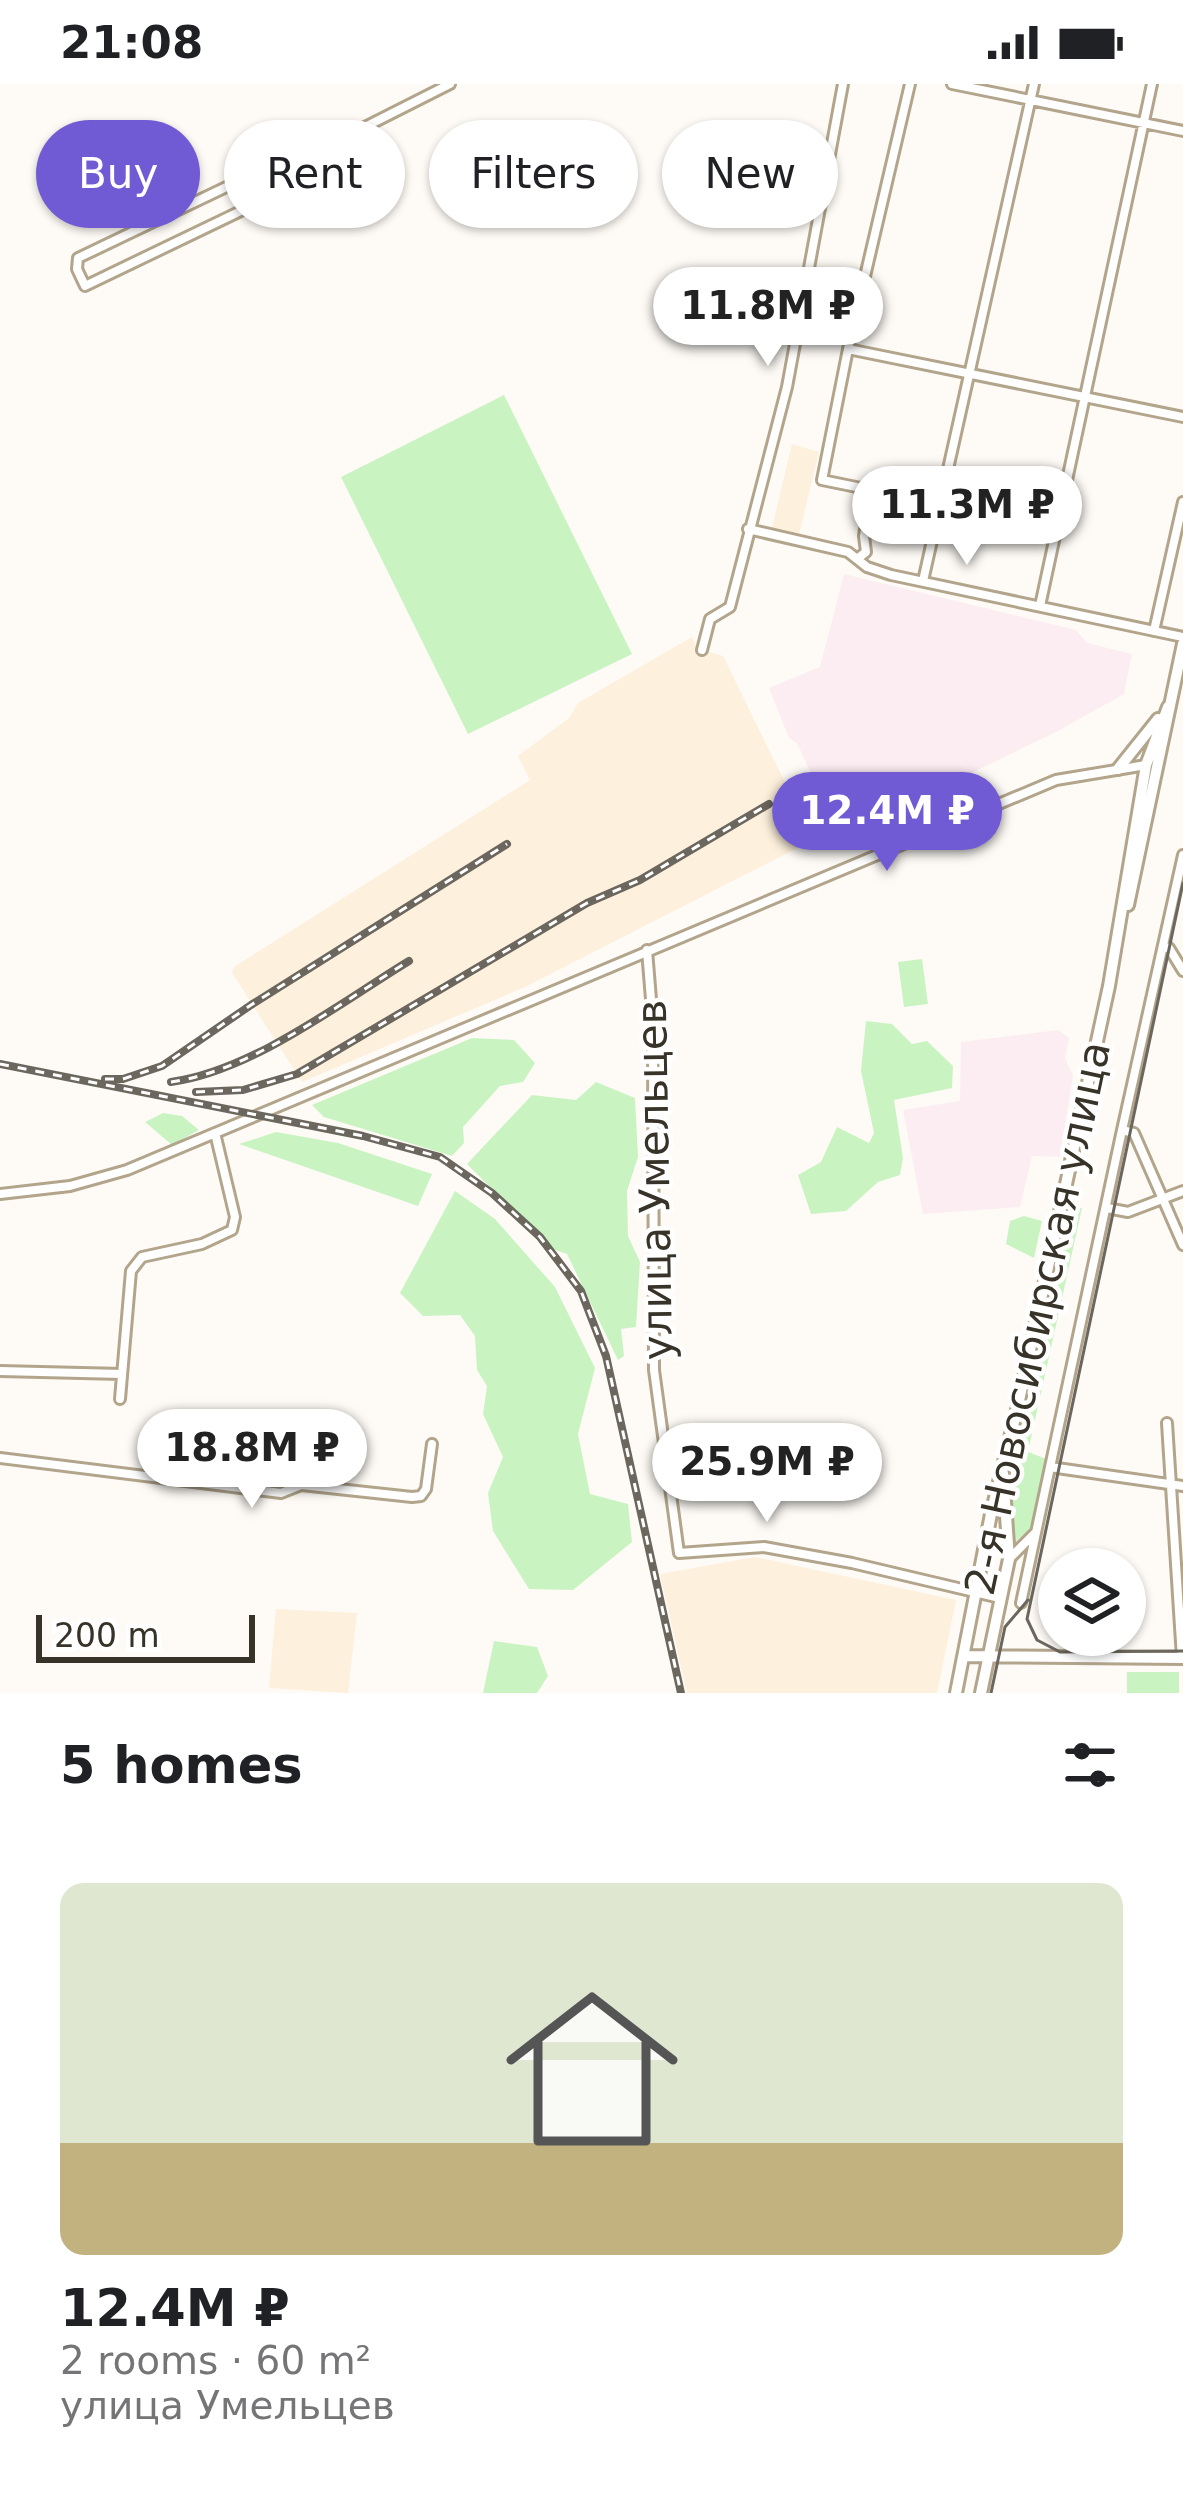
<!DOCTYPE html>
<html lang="en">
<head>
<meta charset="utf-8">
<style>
  :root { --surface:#fff; --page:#f2f2f2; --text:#202124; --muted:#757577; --line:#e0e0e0; --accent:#715bd5 }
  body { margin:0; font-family:"DejaVu Sans",sans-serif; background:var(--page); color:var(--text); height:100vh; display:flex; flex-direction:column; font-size:45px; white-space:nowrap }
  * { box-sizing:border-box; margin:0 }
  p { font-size:39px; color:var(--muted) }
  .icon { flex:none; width:66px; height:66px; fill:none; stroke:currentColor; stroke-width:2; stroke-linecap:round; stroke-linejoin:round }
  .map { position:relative; height:1609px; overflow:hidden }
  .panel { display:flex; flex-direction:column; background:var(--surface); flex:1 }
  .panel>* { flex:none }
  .hud { position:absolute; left:36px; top:36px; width:1113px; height:108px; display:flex; gap:24px }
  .controls { position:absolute; left:1038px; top:1464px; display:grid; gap:24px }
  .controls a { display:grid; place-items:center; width:108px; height:108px; border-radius:50%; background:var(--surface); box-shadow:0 3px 9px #0004; font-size:60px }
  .scale { position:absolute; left:36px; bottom:30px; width:219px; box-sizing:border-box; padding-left:12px; border:6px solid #383328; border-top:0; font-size:33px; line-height:42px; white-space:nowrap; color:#383328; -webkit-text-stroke:9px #fff; paint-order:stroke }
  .price { position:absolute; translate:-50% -102px; padding:0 27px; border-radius:42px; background:#fff; color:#222; font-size:39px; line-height:78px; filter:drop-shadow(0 3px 6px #0008) }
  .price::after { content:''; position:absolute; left:50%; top:72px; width:36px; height:27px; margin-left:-18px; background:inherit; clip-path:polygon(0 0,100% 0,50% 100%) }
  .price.selected { background:var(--accent); color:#fff }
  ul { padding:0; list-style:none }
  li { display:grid; align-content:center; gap:24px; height:636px; padding:0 60px }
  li+li { border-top:3px solid var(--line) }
  li span { display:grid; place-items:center; height:372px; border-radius:24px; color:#555 }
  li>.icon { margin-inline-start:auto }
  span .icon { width:216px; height:216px; fill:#fffc; stroke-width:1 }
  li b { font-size:51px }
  h2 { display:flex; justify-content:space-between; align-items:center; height:144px; padding:0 60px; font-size:51px }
  .tag { padding:0 42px; border-radius:54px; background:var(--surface); box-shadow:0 3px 9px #0004; font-size:42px; line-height:108px }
  .tag.selected { background:var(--accent); color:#fff }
  .status { display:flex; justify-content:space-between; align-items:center; height:84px; padding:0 60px; background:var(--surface); direction:ltr }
  .status svg { height:33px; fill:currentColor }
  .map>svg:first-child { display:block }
  .commercial { fill:#fcedf2 }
  .industrial { fill:#fdf0dc }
  .green { fill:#caf3c2 }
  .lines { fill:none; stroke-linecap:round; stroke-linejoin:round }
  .minor-casing { stroke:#b2a58b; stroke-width:14 }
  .major-casing { stroke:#b2a58b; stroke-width:16 }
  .minor { stroke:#fff; stroke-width:8 }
  .major { stroke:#fff; stroke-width:10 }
  .tram { stroke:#6c675e; stroke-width:3 }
  .rail-casing { stroke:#6c675e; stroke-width:8 }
  .rail { stroke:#fff; stroke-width:3; stroke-dasharray:9; stroke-linecap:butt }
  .labels { text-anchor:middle; stroke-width:9; stroke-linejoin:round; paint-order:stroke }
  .street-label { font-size:42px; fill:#383328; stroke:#fff }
</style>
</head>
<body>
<div class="status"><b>21:08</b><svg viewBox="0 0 49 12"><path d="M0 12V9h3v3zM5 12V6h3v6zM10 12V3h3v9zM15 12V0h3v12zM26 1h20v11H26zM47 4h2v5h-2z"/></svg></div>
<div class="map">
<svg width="1183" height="1609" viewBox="0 0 1183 1609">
  <rect width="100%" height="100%" fill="#fefbf6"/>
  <path class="commercial" d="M844,490l232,56 11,13 45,11 -8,40 -66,37 -225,109 -26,-59 3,-10 -13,-28 -8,-5 -20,-50 51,-21z
    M1058,946l11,8 -4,20 8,18 -13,81 -28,-1 -12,51 -97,7 -20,-104 57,-9 1,-59z"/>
  <path class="industrial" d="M792,360l27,8 -20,82 -27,-6z
    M692,553l5,11 26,8 90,184 -288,147 -223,95 -70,-109 2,-6 296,-187 -12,-24 51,-38 9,-15z
    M755,1473l201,43 -19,93h-250l-27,-119z
    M276,1525l81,4 -9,80 -79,-5z"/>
  <path class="green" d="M504,311l128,259 -164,80 -127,-257z
    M922,875l6,45 -24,3 -6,-45z
    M866,937l26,3 20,20 15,-3 26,25 -1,22 -58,12 9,58 -3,17 -22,7 -32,29 -35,3 -13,-39 23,-13 16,-35 32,16 5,-10 -13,-62z
    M472,954l42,2 21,23 -12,19 -23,4 -37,41 1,16 -12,13 -128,-39 -12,-12z
    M596,998l39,16 3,59 -11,34 1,45 12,26 -4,65 -15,2 3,27 -6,4 -51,-106 -15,-5 -85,-85 65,-69 44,5z
    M163,1029l19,3 17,14 -27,15 -27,-23z
    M276,1048l62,11 94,31 -14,32 -179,-62z
    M455,1107l40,28 60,68 40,81 -17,66 12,60 38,10 4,38 -59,48 -44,-1 -36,-58 -5,-38 15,-36 -20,-43 4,-28 -10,-16 -2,-34 -15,-21 -37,1 -23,-23z
    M1070,1122l12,2 -53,239 -10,-2z
    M1024,1132l18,5 -8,37 -28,-14 4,-23z
    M765,1346l4,27 -85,11 -3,-26z
    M1016,1363l30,12 -14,68 -17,15 -4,-54z
    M494,1557l43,6 11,29 -11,17h-54z
    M1127,1588h52v21h-52z"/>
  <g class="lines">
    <g class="minor-casing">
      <path id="minor" d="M952,0l231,47
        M349,51l6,21 -270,130 -8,-17 1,-11 263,-126 8,3 101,-51
        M848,265l335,68
        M748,445l100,23 19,15 24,8 292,62
        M857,475l9,-7 -2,-16 7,-46 -49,-10 26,-131 62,-265
        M923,497l111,-497
        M1040,522l112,-522
        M1154,547l29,-129
        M702,566l8,-31 20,-12 57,-220 56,-303
        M1183,771l-61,275 12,3 49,112
        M1163,863l6,1 14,23
        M647,866l6,74 1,346 25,183 85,-6 88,16 148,35
        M0,1110l70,-8 57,-16 929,-390 90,-15
        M1107,1124l21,4 55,-21
        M0,1287l122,3
        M120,1315l11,-128 11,-14 60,-13 30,-14 3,-13 -20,-84
        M1167,1339l15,235
        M0,1374l281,35 20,-8 111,12 9,-1 5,-7 6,-45
        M1050,1383l133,19
        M1010,1474l26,-26
        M1021,1519l101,-473"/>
    </g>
    <g class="major-casing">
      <path id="major" d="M1118,685l40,-50
        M1128,821l55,-261
        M964,1572l219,2
        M956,1609l35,-179 26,-104 92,-424 37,-221 22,-58
        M981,1609l28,-134 -6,-86"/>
    </g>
    <use href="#minor" class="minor"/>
    <use href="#major" class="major"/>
    <path class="tram" d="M1183,799l-156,736 10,21 23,12 123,-1
      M991,1609l14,-66 23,-27"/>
    <g class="rail-casing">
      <path id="rail" d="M0,980l363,72 77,21 52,36 48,44 41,54 25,65 75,337
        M105,995h18l39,-13 89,-61 256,-161
        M171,998c81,-11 169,-79 238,-121
        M196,1008l47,-2 54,-16 290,-171 53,-23 129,-76"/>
    </g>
    <use href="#rail" class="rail"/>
  </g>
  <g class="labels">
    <g class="street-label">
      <text transform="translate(654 1096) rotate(-91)" y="15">улица Умельцев</text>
      <text transform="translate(1037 1234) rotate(-78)" y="15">2-я Новосибирская улица</text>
    </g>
  </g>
</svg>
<div class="controls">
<a><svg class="icon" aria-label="layers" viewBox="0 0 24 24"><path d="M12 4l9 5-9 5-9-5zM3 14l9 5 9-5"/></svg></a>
</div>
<div class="scale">200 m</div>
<b class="price" style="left:768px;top:285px">11.8M ₽</b>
<b class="price" style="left:967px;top:484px">11.3M ₽</b>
<b class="price selected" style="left:887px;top:790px">12.4M ₽</b>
<b class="price" style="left:252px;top:1427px">18.8M ₽</b>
<b class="price" style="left:767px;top:1441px">25.9M ₽</b>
<div class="hud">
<a class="tag selected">Buy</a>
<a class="tag">Rent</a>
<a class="tag">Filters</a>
<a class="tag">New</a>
</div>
</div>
<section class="panel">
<h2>5 homes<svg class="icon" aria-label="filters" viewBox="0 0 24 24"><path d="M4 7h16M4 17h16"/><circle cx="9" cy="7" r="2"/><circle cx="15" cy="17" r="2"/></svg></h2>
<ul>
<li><span style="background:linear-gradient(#dfe7d0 70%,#c2b280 0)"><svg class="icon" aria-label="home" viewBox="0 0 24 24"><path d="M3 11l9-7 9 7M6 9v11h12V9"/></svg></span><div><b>12.4M ₽</b><p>2 rooms · 60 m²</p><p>улица Умельцев</p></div></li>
</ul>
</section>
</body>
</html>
